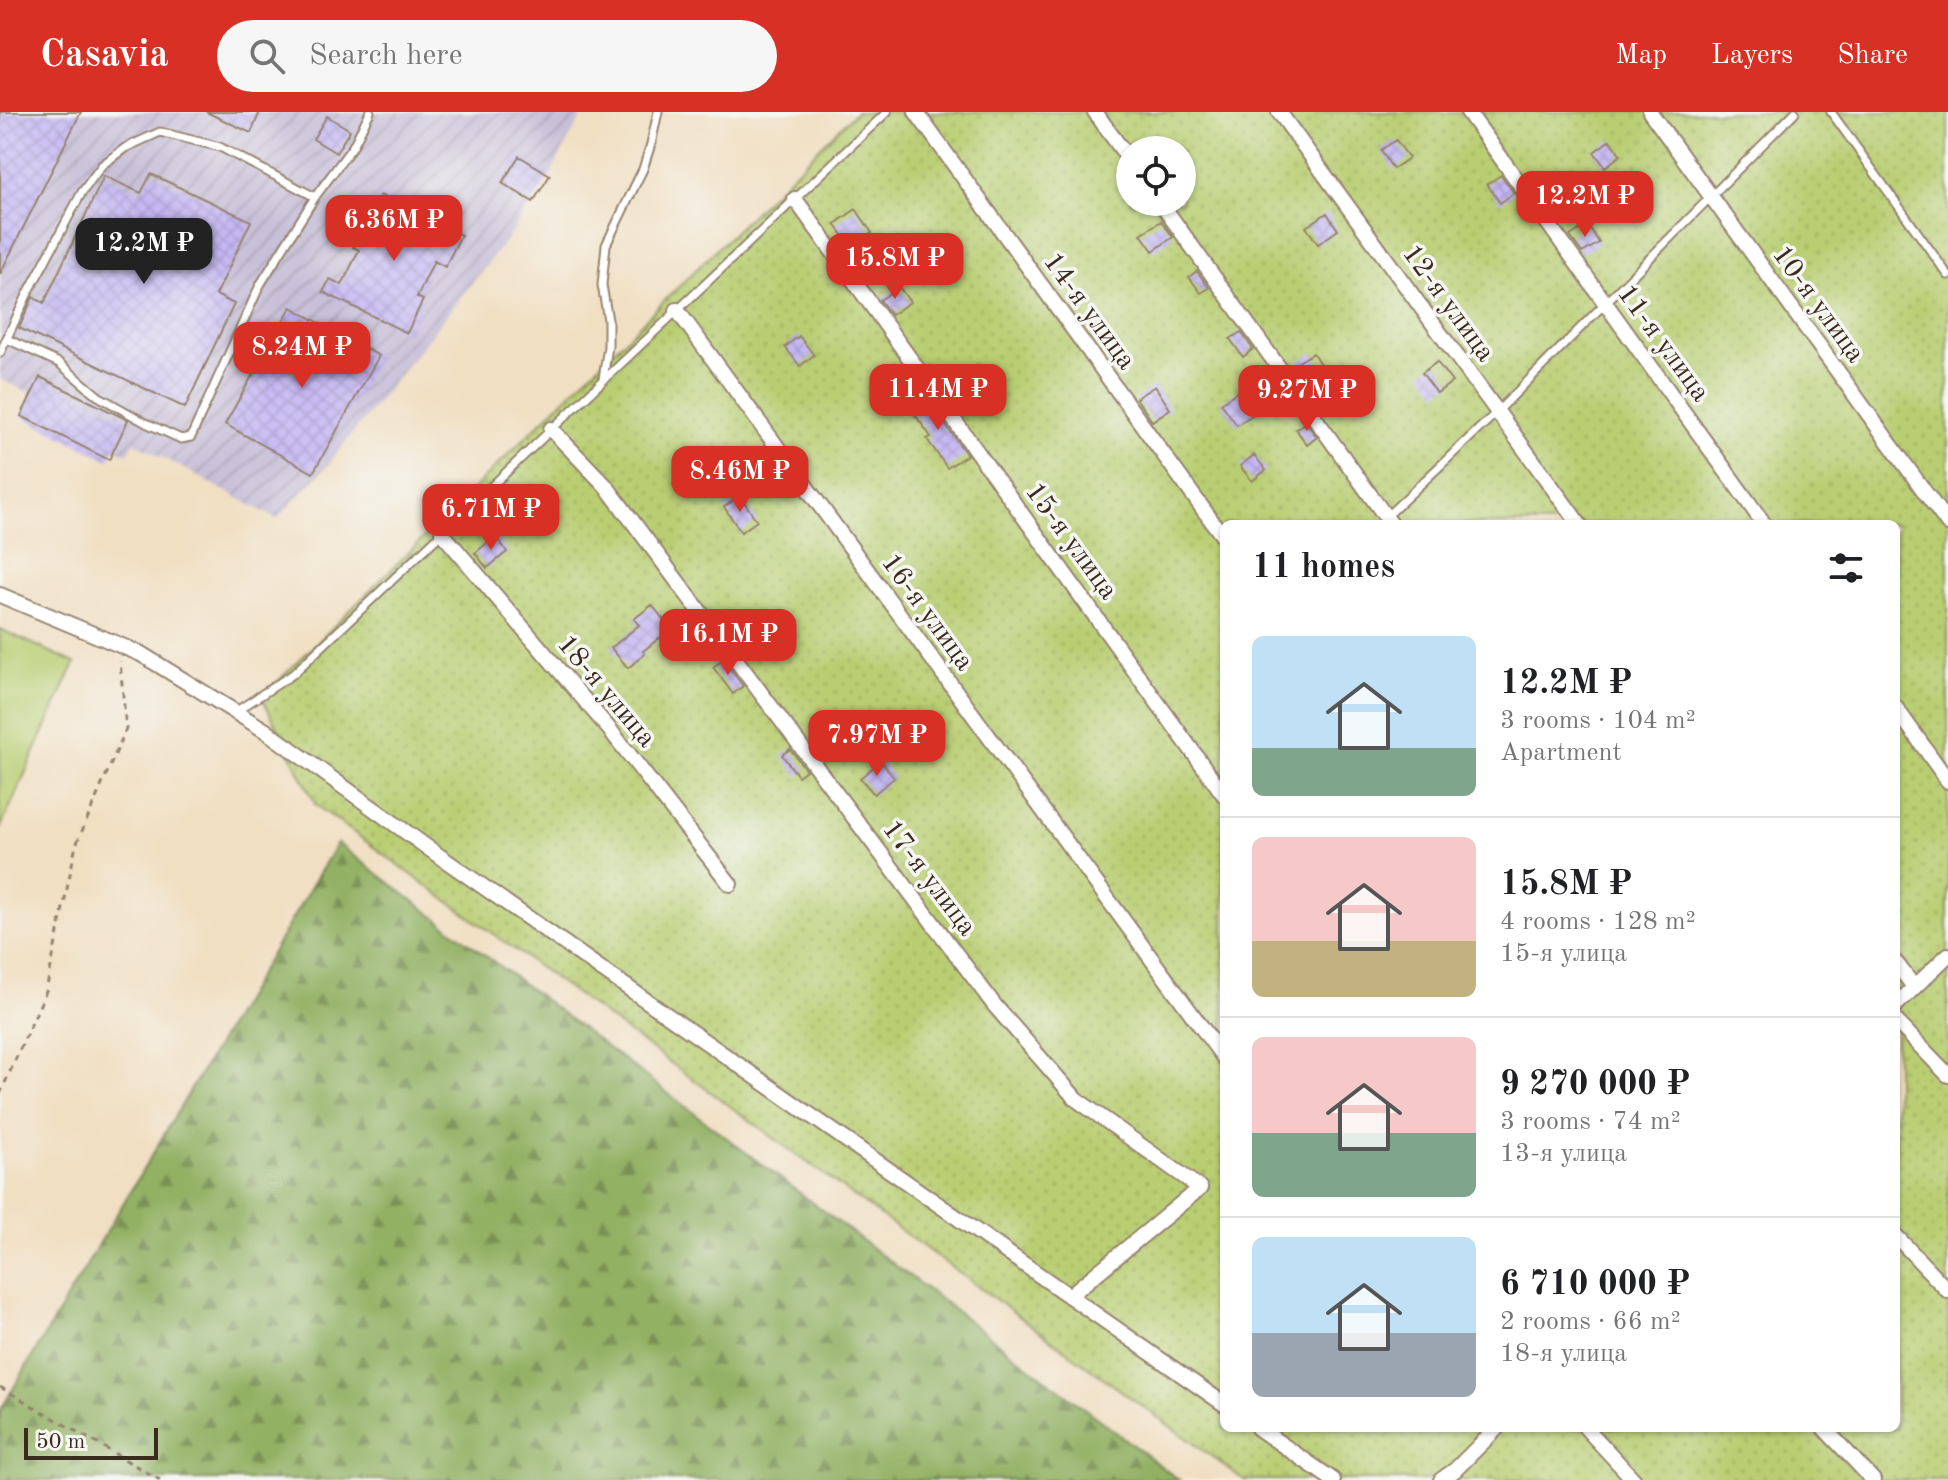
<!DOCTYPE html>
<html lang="en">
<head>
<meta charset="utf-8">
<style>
  :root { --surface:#fff; --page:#f6f6f6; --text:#202124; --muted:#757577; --line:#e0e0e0; --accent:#d93025 }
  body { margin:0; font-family:"Old Standard TT",serif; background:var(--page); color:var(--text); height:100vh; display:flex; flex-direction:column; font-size:30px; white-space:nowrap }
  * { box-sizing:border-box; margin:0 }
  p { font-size:26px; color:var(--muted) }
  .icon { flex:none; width:44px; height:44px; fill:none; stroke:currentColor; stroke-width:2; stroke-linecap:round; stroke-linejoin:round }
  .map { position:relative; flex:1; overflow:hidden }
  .side { position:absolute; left:1220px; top:408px; width:680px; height:912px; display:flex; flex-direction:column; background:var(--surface); border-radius:12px; box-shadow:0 2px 6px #0004 }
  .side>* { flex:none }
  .tools { position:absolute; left:1116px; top:24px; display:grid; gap:16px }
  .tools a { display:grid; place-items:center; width:80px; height:80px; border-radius:50%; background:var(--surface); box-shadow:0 2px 6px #0004; font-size:40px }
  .scale { position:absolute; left:24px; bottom:20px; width:134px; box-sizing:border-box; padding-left:8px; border:4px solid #3b2a1e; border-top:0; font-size:22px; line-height:28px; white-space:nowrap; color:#3b2a1e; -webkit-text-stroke:6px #f6f6f2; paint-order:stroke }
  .price { position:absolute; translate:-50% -68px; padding:0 18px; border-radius:16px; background:var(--accent); color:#fff; font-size:26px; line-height:52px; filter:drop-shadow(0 2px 4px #0008) }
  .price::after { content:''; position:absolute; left:50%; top:48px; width:24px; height:18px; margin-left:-12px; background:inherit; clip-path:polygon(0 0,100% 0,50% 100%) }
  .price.active { background:#222; color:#fff }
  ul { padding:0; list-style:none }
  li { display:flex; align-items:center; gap:24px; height:200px; padding:0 32px }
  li+li { border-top:2px solid var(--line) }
  li span { display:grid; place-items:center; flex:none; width:224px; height:160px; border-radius:12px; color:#555 }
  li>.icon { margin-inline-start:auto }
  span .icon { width:96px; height:96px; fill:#fffc; stroke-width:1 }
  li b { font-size:34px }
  h2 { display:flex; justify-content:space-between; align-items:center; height:96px; padding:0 32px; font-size:34px }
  header { display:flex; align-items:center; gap:48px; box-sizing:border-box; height:112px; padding:0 40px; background:var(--accent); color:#fff }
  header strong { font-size:38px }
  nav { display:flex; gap:44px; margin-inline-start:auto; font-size:28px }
  .search { width:560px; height:72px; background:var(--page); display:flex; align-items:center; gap:20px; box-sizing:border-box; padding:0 28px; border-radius:44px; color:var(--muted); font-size:30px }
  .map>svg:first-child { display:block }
  .industrial { fill:url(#industrial-furrows) }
  .forest { fill:url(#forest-firs); stroke:#666e41; stroke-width:2 }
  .garden { fill:url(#garden-dots); stroke:#7a7c48; stroke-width:2; fill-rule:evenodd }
  .pitch { fill:#b9ce72; stroke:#7a7c48; stroke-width:2 }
  .building { fill:url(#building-cross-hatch) }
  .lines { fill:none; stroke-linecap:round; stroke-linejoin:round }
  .service-casing { stroke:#968470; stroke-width:11 }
  .minor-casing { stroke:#968470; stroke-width:18 }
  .path { stroke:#968470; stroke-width:3; stroke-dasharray:6 6; stroke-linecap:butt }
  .service { stroke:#fff; stroke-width:7 }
  .minor { stroke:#fff; stroke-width:14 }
  .labels { text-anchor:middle; stroke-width:7; stroke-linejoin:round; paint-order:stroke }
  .street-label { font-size:28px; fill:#3b2a1e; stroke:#f6f6f2 }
</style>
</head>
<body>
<header>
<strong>Casavia</strong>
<div class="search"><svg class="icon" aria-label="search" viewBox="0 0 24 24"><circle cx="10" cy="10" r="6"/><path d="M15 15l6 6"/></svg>Search here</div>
<nav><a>Map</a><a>Layers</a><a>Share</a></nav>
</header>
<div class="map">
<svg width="1948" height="1368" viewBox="0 0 1948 1368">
  <defs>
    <pattern id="industrial-furrows" width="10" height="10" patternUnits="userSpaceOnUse" patternTransform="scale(2)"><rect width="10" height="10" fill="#c8bfd8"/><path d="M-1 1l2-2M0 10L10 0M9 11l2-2" fill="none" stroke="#ada4b9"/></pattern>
    <pattern id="forest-firs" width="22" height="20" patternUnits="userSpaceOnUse" patternTransform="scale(2)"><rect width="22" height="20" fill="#92b164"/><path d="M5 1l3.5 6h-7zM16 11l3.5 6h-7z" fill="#789052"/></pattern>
    <pattern id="garden-dots" width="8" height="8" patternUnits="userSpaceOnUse" patternTransform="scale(2)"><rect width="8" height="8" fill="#b9ce72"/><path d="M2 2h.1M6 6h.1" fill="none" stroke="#a0b162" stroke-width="1.8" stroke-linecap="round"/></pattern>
    <pattern id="building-cross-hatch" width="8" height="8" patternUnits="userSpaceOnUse" patternTransform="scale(2)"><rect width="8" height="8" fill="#c5b8f4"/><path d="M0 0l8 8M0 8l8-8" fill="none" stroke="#aa9ed1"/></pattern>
  </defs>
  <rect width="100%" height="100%" fill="#f6f6f2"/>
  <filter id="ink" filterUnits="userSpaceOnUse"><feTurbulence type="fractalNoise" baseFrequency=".0125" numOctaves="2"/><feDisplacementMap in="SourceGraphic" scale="16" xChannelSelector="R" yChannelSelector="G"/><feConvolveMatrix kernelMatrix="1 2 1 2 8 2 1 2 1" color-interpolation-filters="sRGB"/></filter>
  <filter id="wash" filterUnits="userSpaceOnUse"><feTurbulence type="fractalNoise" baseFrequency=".006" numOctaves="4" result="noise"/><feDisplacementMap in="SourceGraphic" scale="32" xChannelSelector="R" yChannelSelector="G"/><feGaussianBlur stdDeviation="1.8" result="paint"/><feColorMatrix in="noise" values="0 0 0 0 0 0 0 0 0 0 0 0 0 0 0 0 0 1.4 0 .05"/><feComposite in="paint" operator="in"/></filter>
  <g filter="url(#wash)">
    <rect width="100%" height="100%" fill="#f1dfc2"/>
    <path class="industrial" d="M0,0h584l-34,63 -43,64 -177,223 -53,57 -143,-77 -6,12 -14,-6 -5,12 -88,-44 11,-22 -32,-15z"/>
    <path class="forest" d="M337,731l842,637h-1179v-69z"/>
    <path class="garden" d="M856,0h1092v1368h-704l-928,-675 -54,-108zM1130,38h52v52h-52zM1224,412h672v904h-672z"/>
    <path class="pitch" d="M0,517l75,34 -75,166z"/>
    <g id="blocks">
      <path class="building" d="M0,0h81l-81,162z
        M206,0h54l-9,21z
        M327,4l23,14 -14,23 -23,-14z
        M1396,28l13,18 -16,11 -12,-19z
        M1610,28l11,15 -16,12 -11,-15z
        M519,44l31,19 -17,27 -31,-19z
        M151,62l100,47 -35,74 18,9 -49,104 -166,-80 14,-31 11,6 60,-127 37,17z
        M1501,63l13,18 -14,10 -13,-19z
        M380,83l81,40 -16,32 -11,-6 -17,36 6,3 -16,33 -84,-41 7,-13 12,6 17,-35 -6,-3z
        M856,97l16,24 -20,14 -17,-23z
        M1327,101l11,17 -20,14 -12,-17z
        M1161,109l12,16 -20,14 -12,-17z
        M1588,113l11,18 -17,10 -12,-17z
        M1197,159l12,17 -8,5 -12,-16z
        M899,175l11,15 -19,13 -11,-15z
        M291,195l88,49 -66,117 -88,-49z
        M1241,220l12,17 -10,8 -13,-18z
        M799,224l15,19 -14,11 -15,-19z
        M1313,241l10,16 -18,11 -10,-16z
        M1437,250l15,20 -15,11 -15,-20z
        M40,265l88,43 -19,40 -88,-44z
        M1155,274l15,23 -18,12 -16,-23z
        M1238,279l16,23 -17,11 -16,-22z
        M923,282l44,61 -20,13 -20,-29 4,-2 -23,-32z
        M1306,310l11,15 -10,8 -11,-16z
        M1254,343l12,15 -14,11 -12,-15z
        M740,384l17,25 -16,11 -17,-25z
        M496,424l11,16 -20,16 -12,-15z
        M652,493l19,24 -28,22 2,3 -17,14 -17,-20 28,-23 -5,-6z
        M723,548l20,26 -10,8 -20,-27z
        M790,637l16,21 -8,6 -16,-21z
        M881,649l13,17 -20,16 -14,-16z"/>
    </g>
  </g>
  <g filter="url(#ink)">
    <use href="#blocks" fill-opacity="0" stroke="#968470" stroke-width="2"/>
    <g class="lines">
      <g class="service-casing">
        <path id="service" d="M1831,0l117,163
          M7,227l52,24 39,33 48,27 35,16 10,-2 69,-152 55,-88 38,-51 17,-34
          M0,241l27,-58 55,-103 20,-27 23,-17 35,-16 60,15 95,50
          M603,267l5,-33v-26l-6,-35 4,-40 37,-76 8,-25 7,-32
          M1386,405l112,-106 297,-299
          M235,600l58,-38 594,-562"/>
      </g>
      <g class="minor-casing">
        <path id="minor" d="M916,0l308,426
          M1095,0l35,49
          M1279,0l300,412
          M1468,0l296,412
          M1650,0l298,412
          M795,87l429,596
          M1160,90l231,322
          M677,198l547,748
          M551,317l55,57 389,520 81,93 124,89 -131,108
          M442,421l168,197 120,154
          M0,483l141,59 125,77 169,122 789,551
          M1896,596l52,73
          M1896,851l18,24
          M1896,893l52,-50
          M1896,909l52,54
          M1896,1124l52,55
          M1258,1316l75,52
          M1586,1316l48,52
          M1824,1316l49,52
          M1441,1368l14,-10 42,-42"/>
      </g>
      <path class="path" d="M0,982l46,-103 30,-146 50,-116 -6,-68
        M0,1275l160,93"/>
      <use href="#service" class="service"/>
      <use href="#minor" class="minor"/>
    </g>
  </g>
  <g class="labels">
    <g class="street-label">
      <text transform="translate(1450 190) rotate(54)" y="10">12-я улица</text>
      <text transform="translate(1820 191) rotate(54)" y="10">10-я улица</text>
      <text transform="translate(1091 198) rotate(54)" y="10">14-я улица</text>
      <text transform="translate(1665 230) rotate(54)" y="10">11-я улица</text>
      <text transform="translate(1073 428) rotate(54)" y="10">15-я улица</text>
      <text transform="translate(929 499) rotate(54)" y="10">16-я улица</text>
      <text transform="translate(608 578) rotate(50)" y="10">18-я улица</text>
      <text transform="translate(931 765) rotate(53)" y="10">17-я улица</text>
    </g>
  </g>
</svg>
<div class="tools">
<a><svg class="icon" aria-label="locate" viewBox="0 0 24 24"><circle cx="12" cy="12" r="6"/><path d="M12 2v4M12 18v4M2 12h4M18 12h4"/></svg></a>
</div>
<div class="scale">50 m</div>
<b class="price" style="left:1585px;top:127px">12.2M ₽</b>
<b class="price" style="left:394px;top:151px">6.36M ₽</b>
<b class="price active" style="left:144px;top:174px">12.2M ₽</b>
<b class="price" style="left:895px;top:189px">15.8M ₽</b>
<b class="price" style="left:302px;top:278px">8.24M ₽</b>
<b class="price" style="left:938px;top:320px">11.4M ₽</b>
<b class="price" style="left:1307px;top:321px">9.27M ₽</b>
<b class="price" style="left:740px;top:402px">8.46M ₽</b>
<b class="price" style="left:491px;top:440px">6.71M ₽</b>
<b class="price" style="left:728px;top:565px">16.1M ₽</b>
<b class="price" style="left:877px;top:666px">7.97M ₽</b>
<section class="side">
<h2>11 homes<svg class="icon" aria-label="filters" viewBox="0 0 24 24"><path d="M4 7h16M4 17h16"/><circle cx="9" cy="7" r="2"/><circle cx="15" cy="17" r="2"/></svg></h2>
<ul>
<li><span style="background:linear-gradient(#bfe0f5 70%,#7fa58c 0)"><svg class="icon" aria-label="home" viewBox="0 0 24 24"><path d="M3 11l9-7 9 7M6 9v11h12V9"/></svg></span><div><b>12.2M ₽</b><p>3 rooms · 104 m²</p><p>Apartment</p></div></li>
<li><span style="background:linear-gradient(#f6c9c9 65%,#c2b280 0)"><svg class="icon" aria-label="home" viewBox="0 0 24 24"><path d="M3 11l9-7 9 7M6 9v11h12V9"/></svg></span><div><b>15.8M ₽</b><p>4 rooms · 128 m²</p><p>15-я улица</p></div></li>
<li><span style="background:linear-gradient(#f6c9c9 60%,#7fa58c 0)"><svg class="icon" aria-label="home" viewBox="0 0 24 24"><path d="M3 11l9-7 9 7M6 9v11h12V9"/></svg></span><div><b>9 270 000 ₽</b><p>3 rooms · 74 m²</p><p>13-я улица</p></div></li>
<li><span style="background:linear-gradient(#bfe0f5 60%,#9aa5b1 0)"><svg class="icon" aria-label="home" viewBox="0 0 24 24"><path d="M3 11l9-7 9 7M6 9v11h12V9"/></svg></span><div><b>6 710 000 ₽</b><p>2 rooms · 66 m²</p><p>18-я улица</p></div></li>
</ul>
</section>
</div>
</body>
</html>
